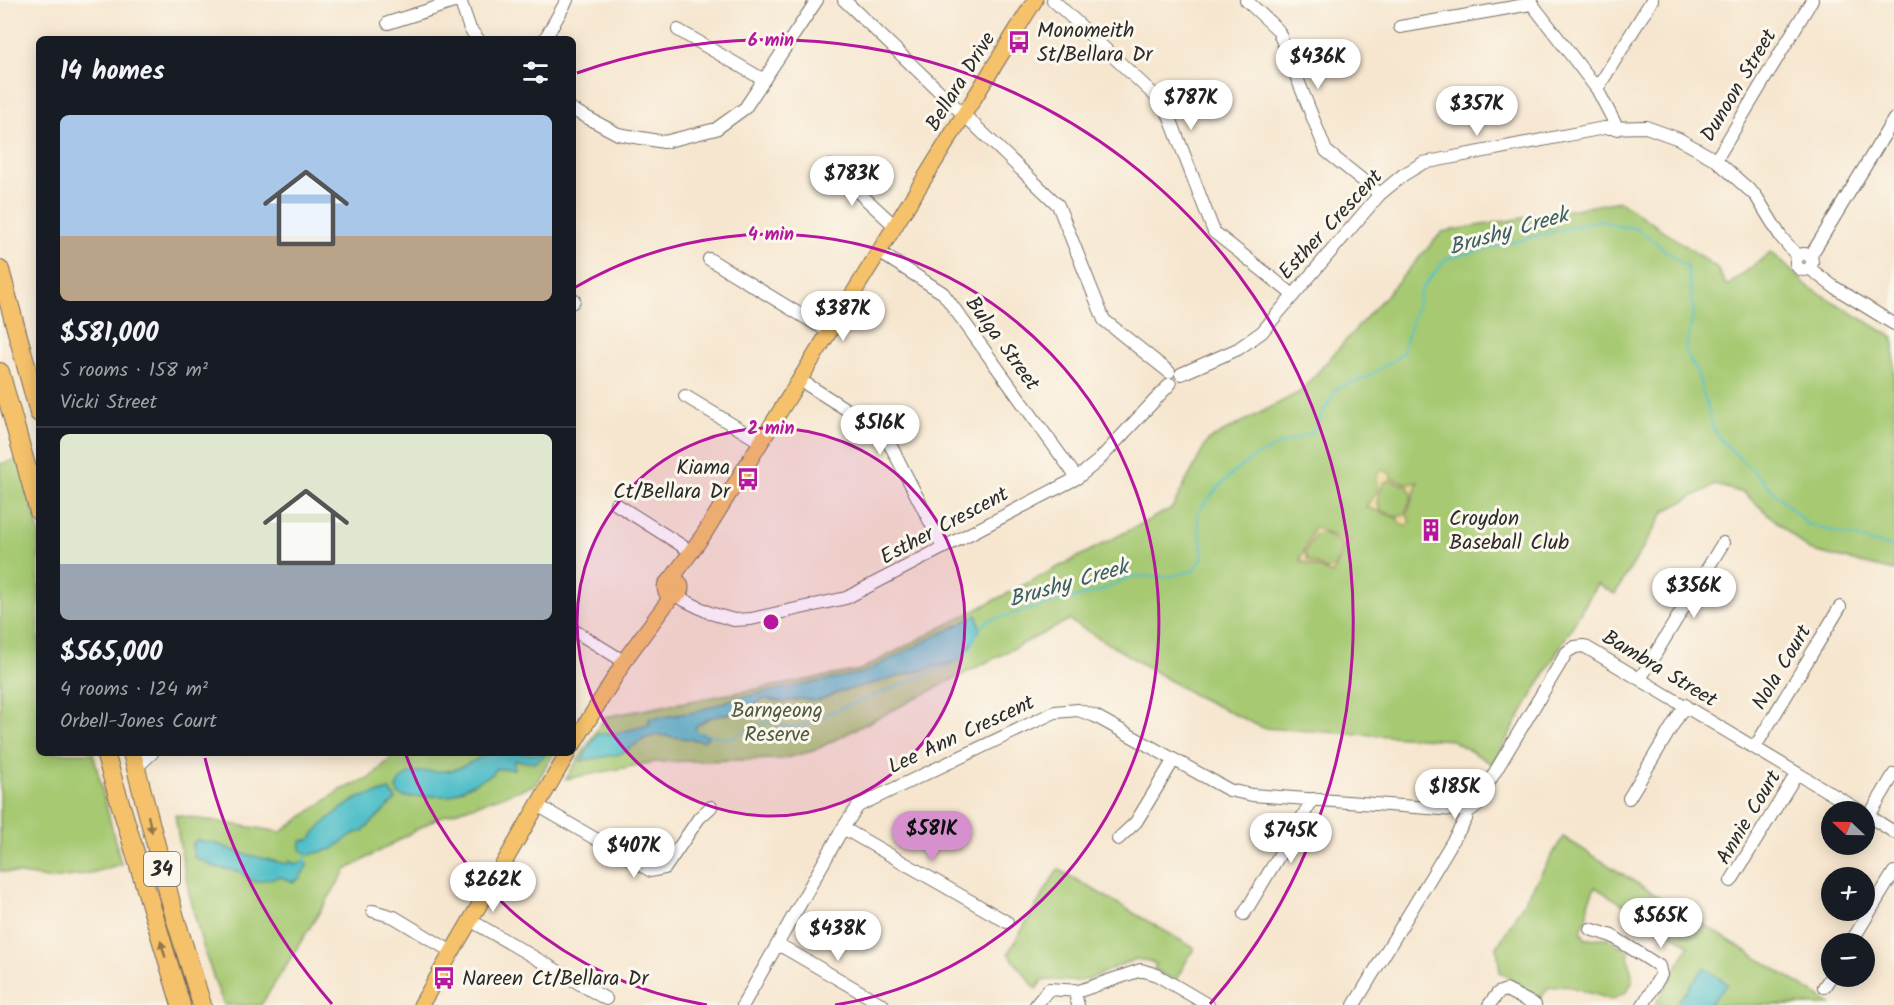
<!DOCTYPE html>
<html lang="en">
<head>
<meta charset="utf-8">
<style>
  :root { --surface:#171b24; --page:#20242c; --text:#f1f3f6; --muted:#9ea1a6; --line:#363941; --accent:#d690ce }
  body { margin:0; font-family:Kalam,sans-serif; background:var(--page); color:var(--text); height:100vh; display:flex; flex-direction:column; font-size:22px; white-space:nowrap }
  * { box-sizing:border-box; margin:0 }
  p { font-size:20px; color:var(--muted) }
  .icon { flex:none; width:33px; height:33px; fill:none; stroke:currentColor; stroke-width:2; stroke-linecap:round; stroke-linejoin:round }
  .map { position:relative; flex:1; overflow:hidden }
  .panel { position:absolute; left:36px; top:36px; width:540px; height:720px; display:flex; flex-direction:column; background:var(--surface); border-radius:9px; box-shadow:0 3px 15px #0003 }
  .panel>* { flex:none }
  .needle { width:39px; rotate:292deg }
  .fabs { position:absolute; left:1821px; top:801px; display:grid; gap:12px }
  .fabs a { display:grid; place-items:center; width:54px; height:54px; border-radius:50%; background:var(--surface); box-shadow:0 3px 15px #0003; font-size:30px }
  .price { position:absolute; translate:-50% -51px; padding:0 14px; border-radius:21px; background:#fff; color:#222; font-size:20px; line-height:39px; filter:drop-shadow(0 2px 3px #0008) }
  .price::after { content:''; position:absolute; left:50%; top:36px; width:18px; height:14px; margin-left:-9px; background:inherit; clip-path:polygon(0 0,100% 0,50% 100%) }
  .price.on { background:var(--accent); color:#111 }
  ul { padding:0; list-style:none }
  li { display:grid; align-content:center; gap:12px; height:318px; padding:0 24px }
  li+li { border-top:2px solid var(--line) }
  li span { display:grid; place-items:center; height:186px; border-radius:9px; color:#555 }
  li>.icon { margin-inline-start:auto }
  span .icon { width:108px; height:108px; fill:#fffc; stroke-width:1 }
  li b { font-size:26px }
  h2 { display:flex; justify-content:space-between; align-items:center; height:72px; padding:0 24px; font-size:26px }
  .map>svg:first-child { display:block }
  .green { fill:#a6c972; stroke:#687a4e; stroke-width:1.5 }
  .sand { fill:#eeda9e; stroke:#8c8264; stroke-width:1.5; fill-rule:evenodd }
  .water { fill:#53c0c9; stroke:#3f767a; stroke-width:1.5 }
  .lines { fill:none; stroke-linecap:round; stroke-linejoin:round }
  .stream { stroke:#53c0c9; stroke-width:2 }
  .minor-casing { stroke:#726c64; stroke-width:14 }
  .major-casing { stroke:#726c64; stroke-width:17 }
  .highway-casing { stroke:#726c64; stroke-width:20 }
  .minor { stroke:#fff; stroke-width:12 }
  .major { stroke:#f5c16b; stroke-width:15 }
  .highway { stroke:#f5c16b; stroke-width:18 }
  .oneway { fill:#90764b }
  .ring { fill:none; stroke:#b5179e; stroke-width:3 }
  .labels { text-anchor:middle; stroke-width:6; stroke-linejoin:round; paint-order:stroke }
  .shield { fill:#fbf7ec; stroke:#696865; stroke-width:1.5 }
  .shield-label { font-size:20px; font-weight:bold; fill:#2b2b2b }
  .poi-label { font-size:21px; fill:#2b2b2b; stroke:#fbf7ec; text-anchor:start }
  .street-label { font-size:21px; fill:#2b2b2b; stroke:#fbf7ec }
  .park-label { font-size:21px; fill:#505a40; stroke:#fbf7ec }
  .water-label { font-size:22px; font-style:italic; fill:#395f62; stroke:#fbf7ec }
  .centre { fill:#b5179e; stroke:#fbf7ec; stroke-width:3 }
  .ring-label { font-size:18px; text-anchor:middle; font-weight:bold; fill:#b5179e; stroke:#fbf7ec; stroke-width:6; stroke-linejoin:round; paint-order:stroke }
</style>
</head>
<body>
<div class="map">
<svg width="1894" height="1005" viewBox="0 0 1894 1005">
  <rect width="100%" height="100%" fill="#fbf7ec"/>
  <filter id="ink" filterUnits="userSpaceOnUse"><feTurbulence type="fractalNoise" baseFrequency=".0167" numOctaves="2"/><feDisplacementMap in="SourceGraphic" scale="12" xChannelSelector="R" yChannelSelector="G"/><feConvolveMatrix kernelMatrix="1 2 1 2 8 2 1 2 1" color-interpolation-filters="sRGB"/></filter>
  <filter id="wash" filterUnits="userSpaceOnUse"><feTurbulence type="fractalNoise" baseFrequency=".008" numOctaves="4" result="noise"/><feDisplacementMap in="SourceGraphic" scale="24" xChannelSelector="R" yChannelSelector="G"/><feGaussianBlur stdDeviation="1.35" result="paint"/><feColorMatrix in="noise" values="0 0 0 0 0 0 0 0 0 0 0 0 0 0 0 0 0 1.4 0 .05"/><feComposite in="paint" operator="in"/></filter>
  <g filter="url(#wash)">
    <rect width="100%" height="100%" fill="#f6e6cf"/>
    <path class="green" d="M1620,201l96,66 11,19 44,-34 39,36 84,50v233l-85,-21 -65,-57 -29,-8 -50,26 -50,83 -18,-10 -105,180 -40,-24 -189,-12 -69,-33 -125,-75 -256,131 -32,8 -127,3 -88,17 39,-62 255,-47 312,-162 36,-68 92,-48 142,-160z
      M21,459l18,74v220h54l28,111 -30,9 -37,6 -54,-8v-407z
      M396,753h158l-19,32 -98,33 -91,52 -85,135h-37c-26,-63 -39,-123 -49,-190l106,17 58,-41 31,-13z
      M1563,837l270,168h-178l34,-60 -94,-58 -7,16v12l-7,15 4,9 22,-1 23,13 -2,4 5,26 -7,11 -14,8 -47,-15 -17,3 -7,10 -41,-26 -3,-25z
      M1058,869l136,79 -19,33 -21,-12 2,-5c-27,-14 -49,13 -76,17 -13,1 -25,-3 -38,0l-6,8 -28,-36z"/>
    <path class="sand" d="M1381,470l9,3 1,5 18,6 9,-2 -11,32 3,8 -3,4 -6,-1 -4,-7 -31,-11c9,-15 14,-11 11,-32zM1389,480l19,6 4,9 -7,19 -7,3 -18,-7 -3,-9 6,-18z
      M1314,527l28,13h9l-19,34 -32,-14zM1322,532l22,13 -10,22 -7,3 -19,-10 -3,-7 9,-18z"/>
    <path class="water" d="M977,615l3,14 -19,31 -124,33 -19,8 -17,-2 -17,3 -20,-3 -23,12 -32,7 -13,8v6l12,5 -4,4 -45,-6 -13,3 -26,16 -39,7 16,-27h16l36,-9v-6l46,-7 41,-14 127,-25z
      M490,753h58l-14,10 -20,-3v9h-18l-3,5 -44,22 -44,1 -6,-2 -3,-6c7,-26 38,-14 56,-19 14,-3 25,-13 38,-17z
      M389,790l7,9 -33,32 -10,3 -20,15 -25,6 -7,-5v-9l10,-2c6,-13 37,-37 51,-42 8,-3 18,-3 27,-7z
      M196,840l22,4 19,8 49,12 4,-3 5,3 9,-3 4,3 -8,14 -7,4 -13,-5 -26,5 -14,-10 -25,-5 -21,-10 -2,-12z
      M1704,968l24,16 -20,21h-33z"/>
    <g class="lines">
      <path class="stream" d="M979,628l10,-8 111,-29 31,-15 36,1 27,-6 9,-14 -6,-44c36,-47 59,-62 115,-80l25,-45 31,-11 34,-23 20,-66 24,-29 154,-39 18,6 18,2 51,39 7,44 -9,40 12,21 16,56 8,12 86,84 87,24
        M962,655l9,-6 6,-16
        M693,731l37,8 27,-15 16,-2 17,6 28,-7 11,-8 118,-46 9,-6
        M302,863l7,-10"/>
    </g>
  </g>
  <g filter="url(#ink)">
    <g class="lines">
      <g class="minor-casing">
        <path id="minor" d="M844,0l214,205 46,115 65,52
          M1053,0l112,105 49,127 78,62
          M1246,0l32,30 48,121 54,43
          M1529,0l68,89 21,40
          M388,23l72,-23 10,29 8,10
          M1400,27l131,-23
          M678,30l86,50
          M545,39l22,-39
          M1597,89l55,-89
          M573,110l45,24 46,8 52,-13 29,-21 72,-108
          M1716,160l96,-160
          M830,166l65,60
          M879,252l64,41 134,185
          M1796 262a8 8 0 1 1 16 0a8 8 0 1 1-16 0Z
          M1810,257l84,-138
          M709,259l120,73
          M1809,268l25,19 60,37
          M573,302l1,-2
          M1181,374l57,-25 24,-17 118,-138 23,-19 20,-12 181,-35 42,-1 33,12 37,21 40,36 25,41 17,20
          M800,380l82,52 11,18 50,97
          M685,396l76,46
          M616,504l76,48
          M676,596l34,17 24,7 17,-1 95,-21 231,-120 21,-17 72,-77
          M573,630l52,32
          M1640,679l83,-136
          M1755,747l85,-140
          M137,767l15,-14
          M1629,798l56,-93
          M537,805l114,66 14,-3 34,-50 12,-11
          M1864,813l30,19
          M1869,816l25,-42
          M843,828l164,94
          M1118,839l18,-17 37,-61
          M1731,881l66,-108
          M373,911l21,6 58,35
          M1244,914l69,-115
          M470,920l136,79
          M1590,929l22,7 47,30 2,9 -18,30
          M778,944l105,61
          M1850,944l44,-72
          M1824,987l8,-12
          M1074,990l4,15
          M743,1005l100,-177 15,-22 197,-94 23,-2 17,6 134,74 23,5 217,16 9,-6 11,-23 78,-130 8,-5 9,-1 278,166
          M1036,1005l13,-16 30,2 62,-21 16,5 51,30
          M1354,1005l112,-186 3,-15
          M1489,1005l9,-12 8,-3 29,15"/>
      </g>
      <g class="major-casing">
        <path id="major" d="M665 588a8 8 0 1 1 16 0a8 8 0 1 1-16 0Z
          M670,581l34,-47 331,-534
          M573,745l56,-91 43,-58
          M421,1005l147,-252"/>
      </g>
      <g class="highway-casing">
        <path id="highway" d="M0,270l39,143
          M0,372l39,140
          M105,753l76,252
          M132,753l42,161 28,91"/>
      </g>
      <use href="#minor" class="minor"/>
      <use href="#major" class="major"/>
      <use href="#highway" class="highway"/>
    </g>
    <defs><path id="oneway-solid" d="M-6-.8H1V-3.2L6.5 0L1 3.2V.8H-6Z" transform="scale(1.5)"/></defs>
    <g class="oneway">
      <use href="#oneway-solid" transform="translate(150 824) rotate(77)"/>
      <use href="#oneway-solid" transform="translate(163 949) rotate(-106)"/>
    </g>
  </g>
  <circle cx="771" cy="622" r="194" fill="#b5179e" fill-opacity=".12"/>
  <g class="ring">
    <circle cx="771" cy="622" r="194"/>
    <path d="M707 1005A388 388 0 0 1 406 755M574 288A388 388 0 1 1 835 1005"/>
    <path d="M332 1004A582 582 0 0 1 205 758M577 73A582 582 0 0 1 1210 1004"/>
  </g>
  <defs>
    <g id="bus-bare" transform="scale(1.8)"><path d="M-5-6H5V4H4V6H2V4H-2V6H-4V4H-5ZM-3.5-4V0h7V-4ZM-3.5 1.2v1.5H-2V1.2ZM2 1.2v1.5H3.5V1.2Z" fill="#b5179e" stroke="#fbf7ec" stroke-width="2.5" paint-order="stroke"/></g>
    <g id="building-bare" transform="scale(1.8)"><path d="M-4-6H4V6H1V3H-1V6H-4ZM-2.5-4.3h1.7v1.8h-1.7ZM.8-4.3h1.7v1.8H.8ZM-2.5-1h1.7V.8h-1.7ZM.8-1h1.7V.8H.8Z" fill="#b5179e" stroke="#fbf7ec" stroke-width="2.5" paint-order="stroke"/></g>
  </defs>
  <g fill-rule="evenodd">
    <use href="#bus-bare" x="1019" y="42"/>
    <use href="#bus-bare" x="748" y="479"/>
    <use href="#building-bare" x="1431" y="530"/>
    <use href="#bus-bare" x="444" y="978"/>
  </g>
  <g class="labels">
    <rect class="shield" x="144" y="852" width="36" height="34" rx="4.5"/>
    <g class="shield-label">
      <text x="162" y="876">34</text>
    </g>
    <g class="poi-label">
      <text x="1037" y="37">Monomeith<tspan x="1037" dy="24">St/Bellara Dr</tspan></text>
      <text x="730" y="474" text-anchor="end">Kiama<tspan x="730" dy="24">Ct/Bellara Dr</tspan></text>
      <text x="1449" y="525">Croydon<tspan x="1449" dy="24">Baseball Club</tspan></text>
      <text x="462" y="985">Nareen Ct/Bellara Dr</text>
    </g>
    <g class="street-label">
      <text transform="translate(960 81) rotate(-58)" y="7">Bellara Drive</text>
      <text transform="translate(1738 85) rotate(-59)" y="7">Dunoon Street</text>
      <text transform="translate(1330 224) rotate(-47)" y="7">Esther Crescent</text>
      <text transform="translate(1003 343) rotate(54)" y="7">Bulga Street</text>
      <text transform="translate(944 525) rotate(-28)" y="7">Esther Crescent</text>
      <text transform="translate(1781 667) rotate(-59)" y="7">Nola Court</text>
      <text transform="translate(1660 668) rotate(31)" y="7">Bambra Street</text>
      <text transform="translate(961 734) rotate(-25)" y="7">Lee Ann Crescent</text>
      <text transform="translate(1748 817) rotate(-59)" y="7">Annie Court</text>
    </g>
    <g class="park-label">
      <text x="777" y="717">Barngeong<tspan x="777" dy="24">Reserve</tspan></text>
    </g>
    <g class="water-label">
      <text transform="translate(1508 230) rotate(-16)" y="8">Brushy Creek</text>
      <text transform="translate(1068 582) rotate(-16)" y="8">Brushy Creek</text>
    </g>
  </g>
  <circle cx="771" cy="622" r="9" class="centre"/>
  <g class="ring-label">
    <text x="771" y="46">6 min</text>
    <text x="771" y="240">4 min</text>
    <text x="771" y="434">2 min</text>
  </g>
</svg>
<div class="fabs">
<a><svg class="needle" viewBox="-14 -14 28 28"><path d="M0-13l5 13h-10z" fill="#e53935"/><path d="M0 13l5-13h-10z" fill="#9ea1a6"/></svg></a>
<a>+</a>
<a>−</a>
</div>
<b class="price" style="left:1318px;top:90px">$436K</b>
<b class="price" style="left:1191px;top:131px">$787K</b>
<b class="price" style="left:1477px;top:137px">$357K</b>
<b class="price" style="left:852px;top:207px">$783K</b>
<b class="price" style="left:843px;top:342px">$387K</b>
<b class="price" style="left:880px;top:456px">$516K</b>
<b class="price" style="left:1694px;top:619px">$356K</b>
<b class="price" style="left:1455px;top:820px">$185K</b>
<b class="price on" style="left:932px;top:862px">$581K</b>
<b class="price" style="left:1291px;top:864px">$745K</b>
<b class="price" style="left:634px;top:879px">$407K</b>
<b class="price" style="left:493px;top:913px">$262K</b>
<b class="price" style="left:1661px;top:949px">$565K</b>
<b class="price" style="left:838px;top:962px">$438K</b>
<section class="panel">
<h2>14 homes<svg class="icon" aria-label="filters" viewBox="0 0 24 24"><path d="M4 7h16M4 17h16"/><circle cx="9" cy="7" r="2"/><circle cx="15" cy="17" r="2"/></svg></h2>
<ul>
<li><span style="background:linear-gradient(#a9c7e8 65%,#b9a48a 0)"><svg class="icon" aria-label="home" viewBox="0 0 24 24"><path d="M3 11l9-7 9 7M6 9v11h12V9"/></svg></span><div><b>$581,000</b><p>5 rooms · 158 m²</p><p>Vicki Street</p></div></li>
<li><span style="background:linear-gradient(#dfe7d0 70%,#9aa5b1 0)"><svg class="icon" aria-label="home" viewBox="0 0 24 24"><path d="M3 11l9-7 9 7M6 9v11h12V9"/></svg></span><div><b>$565,000</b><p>4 rooms · 124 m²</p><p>Orbell-Jones Court</p></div></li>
</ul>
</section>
</div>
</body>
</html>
